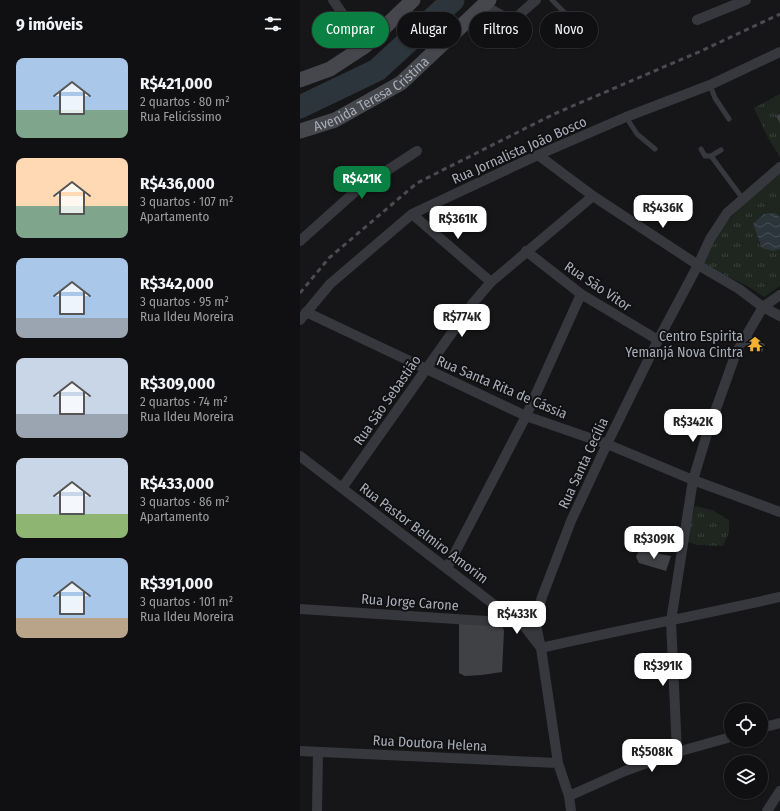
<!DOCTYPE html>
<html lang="pt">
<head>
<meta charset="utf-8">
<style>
  :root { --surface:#101012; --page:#19191b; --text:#f1f3f6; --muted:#9c9d9f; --line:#303032; --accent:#0b8043 }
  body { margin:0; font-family:"Fira Sans Condensed",sans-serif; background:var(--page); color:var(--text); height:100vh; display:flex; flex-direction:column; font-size:15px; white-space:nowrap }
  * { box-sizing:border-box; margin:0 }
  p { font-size:13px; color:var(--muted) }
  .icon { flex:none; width:22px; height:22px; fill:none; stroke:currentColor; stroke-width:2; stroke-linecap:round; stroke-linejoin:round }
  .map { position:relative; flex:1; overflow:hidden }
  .sheet { display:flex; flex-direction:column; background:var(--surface); width:300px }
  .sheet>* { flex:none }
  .banner { position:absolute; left:12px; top:12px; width:380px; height:36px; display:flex; gap:8px }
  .tools { position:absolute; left:424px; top:703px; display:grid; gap:8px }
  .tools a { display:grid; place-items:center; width:44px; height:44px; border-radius:50%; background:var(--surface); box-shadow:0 1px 3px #0004,0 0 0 1px var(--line); font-size:20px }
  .price { position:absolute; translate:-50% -34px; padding:0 9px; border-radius:8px; background:#fff; color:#222; font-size:13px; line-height:26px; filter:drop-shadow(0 1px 2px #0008) }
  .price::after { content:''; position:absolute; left:50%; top:24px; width:12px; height:9px; margin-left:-6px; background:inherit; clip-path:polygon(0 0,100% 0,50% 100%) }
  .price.on { background:var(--accent); color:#fff }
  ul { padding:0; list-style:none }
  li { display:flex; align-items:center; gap:12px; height:100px; padding:0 16px }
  li span { display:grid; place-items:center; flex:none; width:112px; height:80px; border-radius:8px; color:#555 }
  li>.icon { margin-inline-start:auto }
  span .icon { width:48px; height:48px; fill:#fffc; stroke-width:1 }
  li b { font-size:17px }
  h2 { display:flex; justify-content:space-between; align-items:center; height:48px; padding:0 16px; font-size:17px }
  .pill { padding:0 14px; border-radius:18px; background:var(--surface); box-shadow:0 1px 3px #0004,0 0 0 1px var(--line); font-size:14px; line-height:36px }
  .pill.on { background:var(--accent); color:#fff }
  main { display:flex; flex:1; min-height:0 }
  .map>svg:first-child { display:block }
  .park { fill:url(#park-tufts) }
  .water { fill:url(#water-waves) }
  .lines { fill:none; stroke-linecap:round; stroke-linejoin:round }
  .river { stroke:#2c353c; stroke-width:23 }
  .building { fill:#404145 }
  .service { stroke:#37383d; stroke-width:5 }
  .minor { stroke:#37383d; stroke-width:10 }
  .secondary { stroke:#45474d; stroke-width:15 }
  .rail { stroke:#4a4c52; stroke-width:3; stroke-dasharray:5 4; stroke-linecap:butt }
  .labels { text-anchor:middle; stroke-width:4; stroke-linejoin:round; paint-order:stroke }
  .street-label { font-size:14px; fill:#a8adb8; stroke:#111113 }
  .poi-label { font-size:14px; fill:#a8adb8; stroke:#111113; text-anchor:end }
</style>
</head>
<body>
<main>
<section class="sheet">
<h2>9 imóveis<svg class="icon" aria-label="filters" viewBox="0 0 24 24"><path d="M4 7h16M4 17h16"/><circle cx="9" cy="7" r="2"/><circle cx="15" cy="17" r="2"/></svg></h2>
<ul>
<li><span style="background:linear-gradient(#a9c7e8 65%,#7fa58c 0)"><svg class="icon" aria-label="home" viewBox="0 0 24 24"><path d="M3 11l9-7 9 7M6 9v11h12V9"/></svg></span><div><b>R$421,000</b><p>2 quartos · 80 m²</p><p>Rua Felicíssimo</p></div></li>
<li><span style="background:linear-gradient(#ffd9b3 60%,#7fa58c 0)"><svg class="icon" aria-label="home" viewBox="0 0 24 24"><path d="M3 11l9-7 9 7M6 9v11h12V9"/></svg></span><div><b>R$436,000</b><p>3 quartos · 107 m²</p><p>Apartamento</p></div></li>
<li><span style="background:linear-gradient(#a9c7e8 75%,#9aa5b1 0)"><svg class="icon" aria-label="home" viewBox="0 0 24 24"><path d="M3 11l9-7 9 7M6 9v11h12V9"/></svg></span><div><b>R$342,000</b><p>3 quartos · 95 m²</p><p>Rua Ildeu Moreira</p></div></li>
<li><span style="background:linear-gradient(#c9d6e8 70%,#9aa5b1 0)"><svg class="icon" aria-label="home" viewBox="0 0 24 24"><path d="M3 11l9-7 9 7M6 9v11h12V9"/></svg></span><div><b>R$309,000</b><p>2 quartos · 74 m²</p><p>Rua Ildeu Moreira</p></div></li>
<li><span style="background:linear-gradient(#c9d6e8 70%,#8fb573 0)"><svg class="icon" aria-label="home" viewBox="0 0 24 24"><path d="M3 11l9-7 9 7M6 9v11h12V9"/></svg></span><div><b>R$433,000</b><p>3 quartos · 86 m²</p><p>Apartamento</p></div></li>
<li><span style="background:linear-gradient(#a9c7e8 75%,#b9a48a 0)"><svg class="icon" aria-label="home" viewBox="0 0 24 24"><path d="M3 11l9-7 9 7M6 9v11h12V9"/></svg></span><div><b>R$391,000</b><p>3 quartos · 101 m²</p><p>Rua Ildeu Moreira</p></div></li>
</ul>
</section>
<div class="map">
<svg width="480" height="811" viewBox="0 0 480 811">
  <defs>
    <pattern id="park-tufts" width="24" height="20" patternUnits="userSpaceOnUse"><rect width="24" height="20" fill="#1e261f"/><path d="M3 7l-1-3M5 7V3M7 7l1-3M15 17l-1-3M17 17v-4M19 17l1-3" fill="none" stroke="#3c433d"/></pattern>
    <pattern id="water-waves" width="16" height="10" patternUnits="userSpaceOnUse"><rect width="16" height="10" fill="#2c353c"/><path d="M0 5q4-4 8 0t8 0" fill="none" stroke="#485056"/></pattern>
  </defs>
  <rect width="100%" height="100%" fill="#161618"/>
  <path class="park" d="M480,94v63l-12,-19 -14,-30z
    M480,173v113l-16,11 -13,-9 -48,-24c6,-12 12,-24 19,-35 15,-22 38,-39 58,-56z
    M395,506l17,4 17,10v12l-6,14 -26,-1 -11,-4z"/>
  <path class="water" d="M475,213l5,4v32l-7,2 -11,-3 -9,-24 11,-10z"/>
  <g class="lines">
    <path class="river" d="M0,107l77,-37 76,-70"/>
  </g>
  <path class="building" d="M480,114v9l-4,-7z
    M450,336l10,4 5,5 -3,7 -5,-1 -10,-5 -1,-2z
    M339,550l32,6 -5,15 -27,-8 -3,-6z
    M159,623l43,1 2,7 -2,41 -20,3 -17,1 -6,-3z"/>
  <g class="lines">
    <path class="service" d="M252,0l27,27
      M410,85l5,13 14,21
      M326,117l11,17 18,15
      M401,149l4,7h6l10,-6
      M411,156l32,43"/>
    <path class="minor" d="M33,0l32,46
      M183,5l29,16 24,-21
      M397,20l49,-20
      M238,155l55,41 105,69 41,24 24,18 17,9
      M112,214l79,68
      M0,241l57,-51 60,-39
      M226,251l55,43 77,46
      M6,312l220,104 81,28 86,36 87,32
      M0,320l30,-36 82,-70 126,-59 88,-38 84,-32 70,-33
      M0,456l218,167 6,3 17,22c79,-18 159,-33 239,-51
      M42,488l131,-185 18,-21 102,-86
      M147,568l79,-152 55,-122
      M0,609l218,14
      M461,728l19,-5
      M0,751l258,12
      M377,752l-6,-131 22,-141 14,-46 29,-81 27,-46 17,-12
      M269,796l56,-25 52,-19 54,-15
      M17,811l1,-59
      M271,811l-2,-15 -11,-33 -17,-115 -6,-27 7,-24 29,-76 36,-77 51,-104 40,-75 12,-26 17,-26 53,-46
      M467,811l13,-20"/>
    <g class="secondary">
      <path d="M0,80l30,-11 35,-23 48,-46"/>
      <path id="s1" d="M0,131l35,-11 66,-37 88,-83"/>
    </g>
    <path class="rail" d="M0,293l29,-35 88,-75 137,-69 147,-63 79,-37"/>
  </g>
  <defs>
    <g id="temple-bare" transform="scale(1.2)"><path d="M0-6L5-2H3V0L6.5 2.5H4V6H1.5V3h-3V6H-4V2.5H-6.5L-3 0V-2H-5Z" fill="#f2b134" stroke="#111113" stroke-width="2.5" paint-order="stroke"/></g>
  </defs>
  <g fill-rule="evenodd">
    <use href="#temple-bare" x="455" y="344"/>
  </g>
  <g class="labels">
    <g class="street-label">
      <text dy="5" stroke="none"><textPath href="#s1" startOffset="81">Avenida Teresa Cristina</textPath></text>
      <text transform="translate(219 150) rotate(-24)" y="5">Rua Jornalista João Bosco</text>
      <text transform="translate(298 286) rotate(34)" y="5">Rua São Vitor</text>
      <text transform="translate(202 387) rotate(23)" y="5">Rua Santa Rita de Cássia</text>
      <text transform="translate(87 400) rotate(-55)" y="5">Rua São Sebastião</text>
      <text transform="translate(283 463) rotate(-65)" y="5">Rua Santa Cecília</text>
      <text transform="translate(124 533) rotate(37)" y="5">Rua Pastor Belmiro Amorim</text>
      <text transform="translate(110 602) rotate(4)" y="5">Rua Jorge Carone</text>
      <text transform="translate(130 743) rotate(3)" y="5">Rua Doutora Helena</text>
    </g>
    <g class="poi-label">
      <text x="443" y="341">Centro Espirita<tspan x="443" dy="16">Yemanjá Nova Cintra</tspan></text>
    </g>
  </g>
</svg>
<div class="tools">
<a><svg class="icon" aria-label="locate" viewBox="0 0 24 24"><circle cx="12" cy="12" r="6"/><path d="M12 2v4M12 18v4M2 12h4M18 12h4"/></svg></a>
<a><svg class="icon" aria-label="layers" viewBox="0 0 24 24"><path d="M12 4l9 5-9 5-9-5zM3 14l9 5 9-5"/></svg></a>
</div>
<b class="price on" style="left:62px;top:200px">R$421K</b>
<b class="price" style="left:363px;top:229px">R$436K</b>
<b class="price" style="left:158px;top:240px">R$361K</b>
<b class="price" style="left:162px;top:338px">R$774K</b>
<b class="price" style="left:393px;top:443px">R$342K</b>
<b class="price" style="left:354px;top:560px">R$309K</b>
<b class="price" style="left:217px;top:635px">R$433K</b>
<b class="price" style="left:363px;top:687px">R$391K</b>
<b class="price" style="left:352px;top:773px">R$508K</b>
<div class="banner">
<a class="pill on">Comprar</a>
<a class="pill">Alugar</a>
<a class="pill">Filtros</a>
<a class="pill">Novo</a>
</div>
</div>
</main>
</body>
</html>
